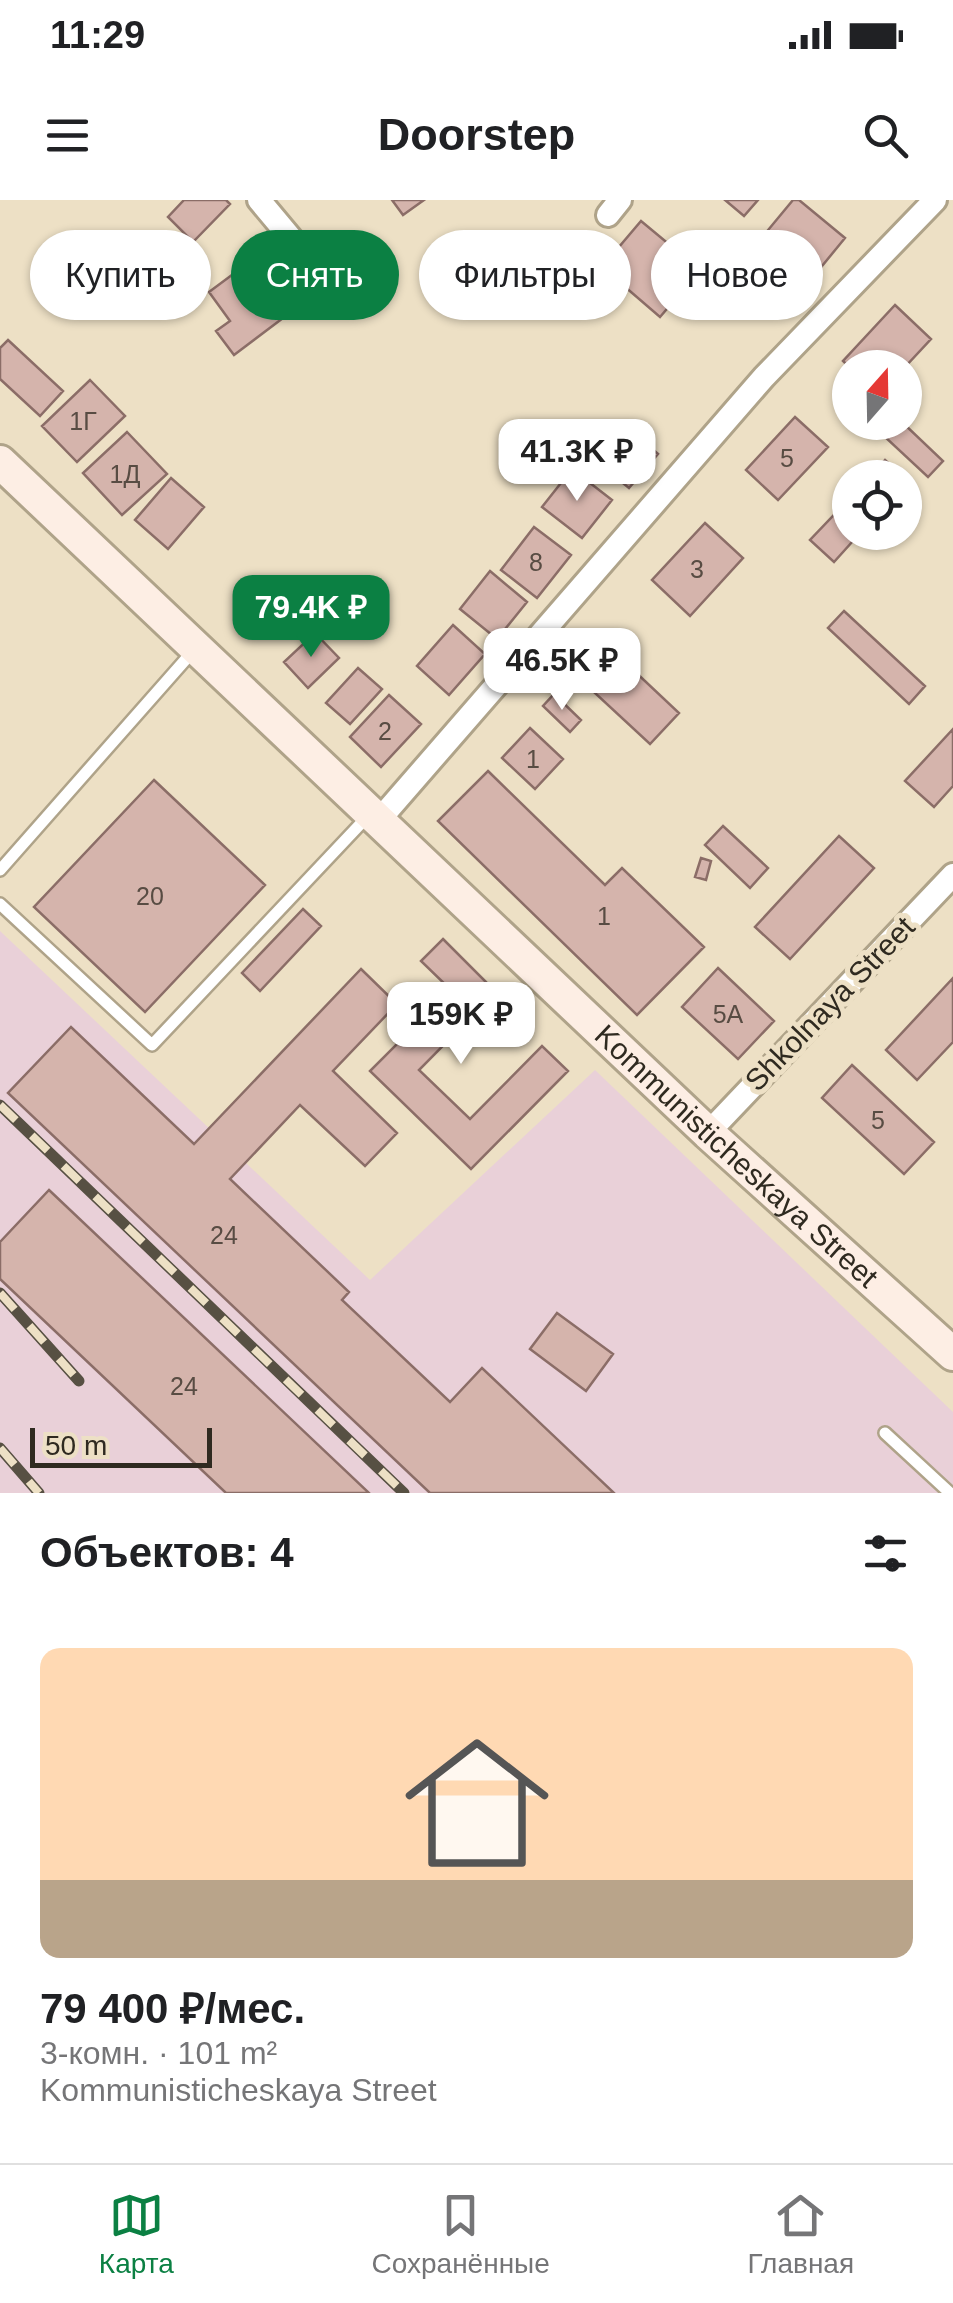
<!DOCTYPE html>
<html lang="ru">
<head>
<meta charset="utf-8">
<style>
  :root { --surface:#fff; --page:#f6f6f6; --text:#202124; --muted:#757577; --line:#e0e0e0; --accent:#0b8043 }
  body { margin:0; font-family:Arial,sans-serif; background:var(--page); color:var(--text); height:100vh; display:flex; flex-direction:column; font-size:38px; white-space:nowrap }
  * { box-sizing:border-box; margin:0 }
  p { font-size:32px; color:var(--muted) }
  .icon { flex:none; width:55px; height:55px; fill:none; stroke:currentColor; stroke-width:2; stroke-linecap:round; stroke-linejoin:round }
  .map { position:relative; height:1293px; overflow:hidden }
  .details { display:flex; flex-direction:column; background:var(--surface); flex:1 }
  .details>* { flex:none }
  .top-card { position:absolute; left:30px; top:30px; width:895px; height:90px; display:flex; gap:20px }
  .needle { width:65px; rotate:20deg }
  .buttons { position:absolute; left:832px; top:150px; display:grid; gap:20px }
  .buttons a { display:grid; place-items:center; width:90px; height:90px; border-radius:50%; background:var(--surface); box-shadow:0 2px 8px #0004; font-size:50px }
  .scale { position:absolute; left:30px; bottom:25px; width:182px; box-sizing:border-box; padding-left:10px; border:5px solid #2f2a20; border-top:0; font-size:28px; line-height:35px; white-space:nowrap; color:#2f2a20; -webkit-text-stroke:8px #ede0c5; paint-order:stroke }
  .price { position:absolute; translate:-50% -85px; padding:0 22px; border-radius:20px; background:#fff; color:#222; font-size:32px; line-height:65px; filter:drop-shadow(0 2px 5px #0008) }
  .price::after { content:''; position:absolute; left:50%; top:60px; width:30px; height:22px; margin-left:-15px; background:inherit; clip-path:polygon(0 0,100% 0,50% 100%) }
  .price.selected { background:var(--accent); color:#fff }
  ul { padding:0; list-style:none }
  li { display:grid; align-content:center; gap:20px; height:530px; padding:0 40px }
  li span { display:grid; place-items:center; height:310px; border-radius:20px; color:#555 }
  li>.icon { margin-inline-start:auto }
  span .icon { width:180px; height:180px; fill:#fffc; stroke-width:1 }
  li b { font-size:42px }
  h2 { display:flex; justify-content:space-between; align-items:center; height:120px; padding:0 40px; font-size:42px }
  .pill { padding:0 35px; border-radius:45px; background:var(--surface); box-shadow:0 2px 8px #0004; font-size:35px; line-height:90px }
  .pill.selected { background:var(--accent); color:#fff }
  .status { display:flex; justify-content:space-between; align-items:center; height:70px; padding:0 50px; background:var(--surface); direction:ltr }
  .status svg { height:28px; fill:currentColor }
  header { display:flex; justify-content:space-between; align-items:center; height:130px; padding:0 40px; background:var(--surface); font-size:45px; font-weight:800 }
  .dock { display:flex; justify-content:space-around; align-items:center; height:140px; border-top:2px solid var(--line); background:var(--surface); font-size:28px; color:var(--muted) }
  .dock a { display:grid; justify-items:center; gap:5px }
  .dock .selected { color:var(--accent) }
  .map>svg:first-child { display:block }
  .industrial { fill:#e9d0d8 }
  .building { fill:#d5b4ac; stroke:#8b6d67; stroke-width:2.5 }
  .lines { fill:none; stroke-linecap:round; stroke-linejoin:round }
  .lane-casing { stroke:#afa389; stroke-width:16 }
  .street-casing { stroke:#afa389; stroke-width:28 }
  .secondary-casing { stroke:#afa389; stroke-width:38 }
  .lane { stroke:#fff; stroke-width:11 }
  .street { stroke:#fff; stroke-width:22 }
  .secondary { stroke:#fdeee4; stroke-width:32 }
  .rail-casing { stroke:#575043; stroke-width:11 }
  .rail { stroke:#ede0c5; stroke-width:8; stroke-dasharray:22; stroke-linecap:butt }
  .labels { text-anchor:middle; stroke-width:10; stroke-linejoin:round; paint-order:stroke }
  .number-label { font-size:25px; fill:#584c43 }
  .street-label { font-size:30px; fill:#2f2a20; stroke:#ede0c5 }
</style>
</head>
<body>
<div class="status"><b>11:29</b><svg viewBox="0 0 49 12"><path d="M0 12V9h3v3zM5 12V6h3v6zM10 12V3h3v9zM15 12V0h3v12zM26 1h20v11H26zM47 4h2v5h-2z"/></svg></div>
<header><svg class="icon" aria-label="menu" viewBox="0 0 24 24"><path d="M4 6h16M4 12h16M4 18h16"/></svg>Doorstep<svg class="icon" aria-label="search" viewBox="0 0 24 24"><circle cx="10" cy="10" r="6"/><path d="M15 15l6 6"/></svg></header>
<div class="map">
<svg width="953" height="1293" viewBox="0 0 953 1293">
  <rect width="100%" height="100%" fill="#ede0c5"/>
  <path class="industrial" d="M0,731l370,349 225,-210 358,342v81h-953z"/>
  <path class="building" d="M184,0h42l4,4 -37,38 -25,-25z
    M392,0h32l-21,15z
    M725,0h33l-14,16z
    M793,0h6l46,38 -41,50 -50,-41z
    M641,21l59,49 -40,47 -58,-50z
    M248,63l39,52 -53,40 -18,-24 14,-10 -21,-29z
    M895,105l36,34 -27,29h-54l-7,-7z
    M8,140l55,51 -23,25 -40,-37v-31z
    M90,180l35,36 -48,46 -35,-36z
    M795,217l33,30 -50,53 -32,-30z
    M620,221l38,33 -29,34 -39,-32z
    M898,222h4l41,39 -15,16 -43,-40z
    M127,232l40,42 -45,41 -39,-42z
    M885,260l19,18h-35z
    M572,269l40,31 -30,38 -40,-31z
    M171,278l33,29 -36,42 -33,-29z
    M850,298v34h11l-27,30 -24,-22z
    M705,323l38,35 -53,58 -38,-36z
    M534,327l37,28 -34,43 -36,-28z
    M490,371l37,31 -30,37 -37,-30z
    M844,411l81,75 -16,18 -81,-76z
    M453,425l32,29 -36,41 -32,-29z
    M315,433l24,25 -31,30 -24,-26z
    M612,450l67,63 -29,31 -68,-63z
    M358,468l24,21 -32,35 -24,-21z
    M554,494l27,26 -11,12 -27,-26z
    M389,495l32,29 -40,43 -31,-30z
    M530,528l33,31 -28,30 -33,-31z
    M953,529v57l-19,21 -29,-26z
    M488,571l117,114 17,-17 82,79 -67,68 -199,-194z
    M154,580l111,105 -120,127 -111,-105z
    M723,626l45,42 -18,20 -45,-43z
    M839,636l35,32 -84,91 -35,-32z
    M701,658l10,3 -5,19 -11,-3z
    M303,709l18,17 -61,65 -18,-18z
    M443,739l53,53 -77,78 51,49 72,-73 26,25 -97,98 -101,-98 81,-81 -30,-29z
    M718,768l56,53 -36,38 -56,-52z
    M361,769l36,35 -64,67 64,62 -32,33 -65,-61 -70,74 119,113 -7,8 108,102 32,-34 132,125h-184l-422,-400 63,-66 123,117z
    M953,778v64l-36,38 -31,-30z
    M852,865l82,77 -30,32 -82,-76z
    M49,990l320,303h-143l-226,-214v-37z
    M557,1113l56,41 -27,37 -56,-42z"/>
  <g class="lines">
    <g class="lane-casing">
      <path id="lane" d="M0,670l194,-220
        M0,704l152,141 215,-228
        M885,1233l65,60"/>
    </g>
    <g class="street-casing">
      <path id="street" d="M259,0l66,79
        M608,15l12,-15
        M380,619l384,-442 171,-177
        M708,933l245,-258"/>
    </g>
    <g class="secondary-casing">
      <g id="secondary">
        <path id="s1" d="M0,262l708,671 245,221"/>
      </g>
    </g>
    <use href="#lane" class="lane"/>
    <use href="#street" class="street"/>
    <use href="#secondary" class="secondary"/>
    <g class="rail-casing">
      <path id="rail" d="M0,905l404,388
        M0,1093l79,88
        M0,1248l39,45"/>
    </g>
    <use href="#rail" class="rail"/>
  </g>
  <g class="labels">
    <g class="number-label">
      <text x="83" y="230">1Г</text>
      <text x="787" y="267">5</text>
      <text x="125" y="283">1Д</text>
      <text x="536" y="371">8</text>
      <text x="697" y="378">3</text>
      <text x="385" y="540">2</text>
      <text x="533" y="568">1</text>
      <text x="150" y="705">20</text>
      <text x="604" y="725">1</text>
      <text x="728" y="823">5А</text>
      <text x="878" y="929">5</text>
      <text x="224" y="1044">24</text>
      <text x="184" y="1195">24</text>
    </g>
    <g class="street-label">
      <text transform="translate(830 804) rotate(-46)" y="10">Shkolnaya Street</text>
      <text dy="10" stroke="none"><textPath href="#s1" startOffset="1012">Kommunisticheskaya Street</textPath></text>
    </g>
  </g>
</svg>
<div class="buttons">
<a><svg class="needle" viewBox="-14 -14 28 28"><path d="M0-13l5 13h-10z" fill="#e53935"/><path d="M0 13l5-13h-10z" fill="#757577"/></svg></a>
<a><svg class="icon" aria-label="locate" viewBox="0 0 24 24"><circle cx="12" cy="12" r="6"/><path d="M12 2v4M12 18v4M2 12h4M18 12h4"/></svg></a>
</div>
<div class="scale">50 m</div>
<b class="price" style="left:577px;top:304px">41.3K ₽</b>
<b class="price selected" style="left:311px;top:460px">79.4K ₽</b>
<b class="price" style="left:562px;top:513px">46.5K ₽</b>
<b class="price" style="left:461px;top:867px">159K ₽</b>
<div class="top-card">
<a class="pill">Купить</a>
<a class="pill selected">Снять</a>
<a class="pill">Фильтры</a>
<a class="pill">Новое</a>
</div>
</div>
<section class="details">
<h2>Объектов: 4<svg class="icon" aria-label="filters" viewBox="0 0 24 24"><path d="M4 7h16M4 17h16"/><circle cx="9" cy="7" r="2"/><circle cx="15" cy="17" r="2"/></svg></h2>
<ul>
<li><span style="background:linear-gradient(#ffd9b3 75%,#b9a48a 0)"><svg class="icon" aria-label="home" viewBox="0 0 24 24"><path d="M3 11l9-7 9 7M6 9v11h12V9"/></svg></span><div><b>79 400 ₽/мес.</b><p>3-комн. · 101 m²</p><p>Kommunisticheskaya Street</p></div></li>
</ul>
</section>
<nav class="dock">
<a class="selected"><svg class="icon" aria-label="map" viewBox="0 0 24 24"><path d="M3 6l6-2 6 2 6-2v14l-6 2-6-2-6 2zM9 4v14M15 6v14"/></svg>Карта</a>
<a><svg class="icon" aria-label="saved" viewBox="0 0 24 24"><path d="M7 4h10v16l-5-4-5 4z"/></svg>Сохранённые</a>
<a><svg class="icon" aria-label="home" viewBox="0 0 24 24"><path d="M3 11l9-7 9 7M6 9v11h12V9"/></svg>Главная</a>
</nav>
</body>
</html>
